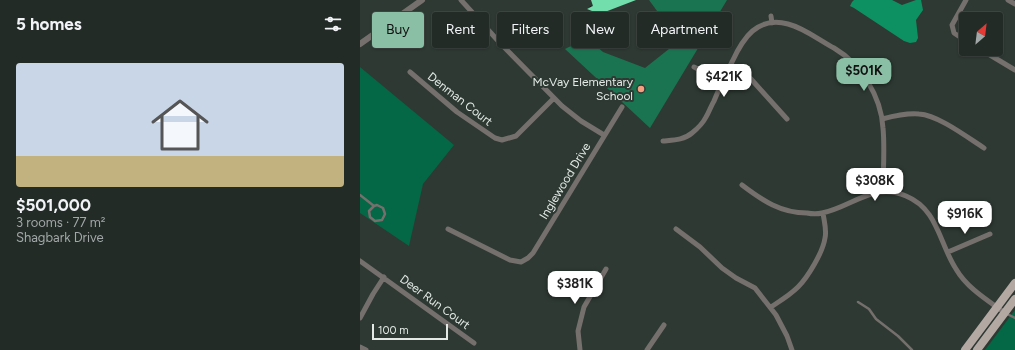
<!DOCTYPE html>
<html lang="en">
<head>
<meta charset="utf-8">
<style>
  :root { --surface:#222b26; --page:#2e3732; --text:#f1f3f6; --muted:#a2a7a7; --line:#3f4743; --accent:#8abfa5 }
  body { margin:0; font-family:Figtree,sans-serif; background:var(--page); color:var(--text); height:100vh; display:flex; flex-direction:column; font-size:15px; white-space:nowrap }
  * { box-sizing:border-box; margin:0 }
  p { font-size:13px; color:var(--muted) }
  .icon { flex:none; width:22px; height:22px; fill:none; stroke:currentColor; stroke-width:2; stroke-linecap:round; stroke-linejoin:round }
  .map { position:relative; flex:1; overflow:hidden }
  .side { display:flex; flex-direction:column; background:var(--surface); width:360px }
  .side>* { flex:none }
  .hud { position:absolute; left:12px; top:12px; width:380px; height:36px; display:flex; gap:8px }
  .needle { width:26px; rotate:28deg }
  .buttons { position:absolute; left:599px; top:12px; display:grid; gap:8px }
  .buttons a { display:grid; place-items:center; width:44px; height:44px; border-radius:4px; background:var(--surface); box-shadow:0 1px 3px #0004,0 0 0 1px var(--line); font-size:20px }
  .scale { position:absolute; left:12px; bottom:10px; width:76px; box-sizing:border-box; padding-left:4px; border:2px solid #e3eae6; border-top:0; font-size:11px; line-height:14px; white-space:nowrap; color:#e3eae6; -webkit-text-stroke:3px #2e3933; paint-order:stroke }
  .price { position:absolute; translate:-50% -34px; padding:0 9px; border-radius:8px; background:#fff; color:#222; font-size:13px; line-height:26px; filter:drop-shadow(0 1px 2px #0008) }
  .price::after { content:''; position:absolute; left:50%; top:24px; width:12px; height:9px; margin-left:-6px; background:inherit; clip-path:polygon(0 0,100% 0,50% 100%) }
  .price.current { background:var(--accent); color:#111 }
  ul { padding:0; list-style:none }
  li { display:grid; align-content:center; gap:8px; height:212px; padding:0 16px }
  li span { display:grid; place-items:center; height:124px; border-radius:4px; color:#555 }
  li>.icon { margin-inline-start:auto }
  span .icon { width:72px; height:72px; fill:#fffc; stroke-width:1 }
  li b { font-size:17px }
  h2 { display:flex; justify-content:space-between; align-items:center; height:48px; padding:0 16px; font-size:17px }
  .chip { padding:0 14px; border-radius:4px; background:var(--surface); box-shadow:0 1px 3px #0004,0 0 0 1px var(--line); font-size:14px; line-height:36px }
  .chip.current { background:var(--accent); color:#111 }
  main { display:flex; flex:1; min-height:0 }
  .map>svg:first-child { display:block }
  .green { fill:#046745 }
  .forest { fill:#1a7451 }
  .water { fill:#0d9163 }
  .building { fill:#71deac; filter:url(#shadow) }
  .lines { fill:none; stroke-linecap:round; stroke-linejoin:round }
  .service { stroke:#75706d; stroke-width:2.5 }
  .minor { stroke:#75706d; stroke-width:5 }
  .tertiary { stroke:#75706d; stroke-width:6 }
  .primary { stroke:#b4a8a3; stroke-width:8 }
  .poi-dot { fill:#f2a080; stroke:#2e3933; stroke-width:1.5 }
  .labels { text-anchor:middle; stroke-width:4; stroke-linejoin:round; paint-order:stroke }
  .poi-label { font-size:12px; fill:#e3eae6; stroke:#2e3933; text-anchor:end }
  .street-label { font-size:12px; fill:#e3eae6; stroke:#2e3933 }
</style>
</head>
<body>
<main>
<section class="side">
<h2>5 homes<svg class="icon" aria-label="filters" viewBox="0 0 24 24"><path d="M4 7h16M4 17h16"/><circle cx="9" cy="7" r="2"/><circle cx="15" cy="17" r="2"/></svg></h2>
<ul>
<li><span style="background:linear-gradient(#c9d6e8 75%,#c2b280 0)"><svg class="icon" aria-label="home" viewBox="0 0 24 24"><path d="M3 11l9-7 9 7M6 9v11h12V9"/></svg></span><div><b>$501,000</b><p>3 rooms · 77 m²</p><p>Shagbark Drive</p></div></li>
</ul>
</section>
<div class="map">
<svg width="655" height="350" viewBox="0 0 655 350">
  <defs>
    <filter id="shadow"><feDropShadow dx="2" dy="-2" stdDeviation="0" flood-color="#0009"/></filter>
  </defs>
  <rect width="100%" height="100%" fill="#2e3933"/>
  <path class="green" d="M0,67l94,78 -31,39 -14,62 -49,-33z
    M655,310v40h-30z"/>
  <path class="forest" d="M289,0h78l-77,128 -85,-79 22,-11 16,14 42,16 34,-27z"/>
  <path class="water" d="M494,0h38l10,5 14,-5h5l2,10 -7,10 2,18 -2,4 -6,1 -6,-2 -50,-33 -4,-2 2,-4z"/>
  <path class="building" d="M231,0h45l-39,15 -1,-2 -3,1 -1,-3 -5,-2 6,-3z"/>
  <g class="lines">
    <path class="service" d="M0,195l14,11 3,-1 6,3 2,6 -3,6 -7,1 -5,-4 -1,-6 5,-5
      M498,302l11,7 7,10 22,17 14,14
      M645,313l10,5"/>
    <path class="minor" d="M101,0l40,44 61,62 19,15 23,14
      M648,0l7,4
      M411,16l1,7
      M606,41l-12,-8 -2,-8 14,-25
      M620,49l35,21
      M370,66l21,13 36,40
      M334,67l28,14
      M50,72l47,40 38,26 7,2 14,-4 38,-38
      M522,119c12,-3 24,-6 37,-5 19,1 48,23 65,34
      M303,141c10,-1 21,-1 29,-8 5,-4 11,-10 14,-16 3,-5 5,-11 8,-16 5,-13 11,-26 18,-39 11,-24 25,-46 56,-38 16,4 31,16 46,24 27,16 47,48 49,80 2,21 0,43 0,64
      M382,185c21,16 39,28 65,28 5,1 11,1 15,0 30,-6 51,-31 84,-17 32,13 33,47 50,73 11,19 31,31 49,44
      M88,229l62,31 11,2 7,-4 5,-5 89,-146
      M316,229l24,18 22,21 14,10 19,10 21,27 11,21 5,14
      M588,252l42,-18
      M0,261l114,82
      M411,307c9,-6 19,-12 27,-20 10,-10 25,-35 27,-49 2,-8 -1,-17 -2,-25
      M0,318l13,-24 11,-17
      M0,347l6,3
      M220,350l-2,-19 6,-24 22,-38
      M287,350l17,-25"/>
    <path class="tertiary" d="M0,44l62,-44"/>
    <path class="primary" d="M605,350l50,-67
      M617,350l38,-51"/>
  </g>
  <circle class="poi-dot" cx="281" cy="89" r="4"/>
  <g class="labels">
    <g class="poi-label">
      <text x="273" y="86">McVay Elementary<tspan x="273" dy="14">School</tspan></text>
    </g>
    <g class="street-label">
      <text transform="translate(100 99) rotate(38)" y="4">Denman Court</text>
      <text transform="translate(205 181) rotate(-59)" y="4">Inglewood Drive</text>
      <text transform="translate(75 302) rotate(36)" y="4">Deer Run Court</text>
    </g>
  </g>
</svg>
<div class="buttons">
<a><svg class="needle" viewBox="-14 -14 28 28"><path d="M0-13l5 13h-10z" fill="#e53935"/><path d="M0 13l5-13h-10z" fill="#a2a7a7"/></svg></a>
</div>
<div class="scale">100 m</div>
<b class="price current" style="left:504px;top:92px">$501K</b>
<b class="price" style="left:364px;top:98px">$421K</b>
<b class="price" style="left:515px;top:202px">$308K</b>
<b class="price" style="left:605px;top:235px">$916K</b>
<b class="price" style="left:215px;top:305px">$381K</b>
<div class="hud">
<a class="chip current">Buy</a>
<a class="chip">Rent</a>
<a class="chip">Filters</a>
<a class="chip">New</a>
<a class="chip">Apartment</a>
</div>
</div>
</main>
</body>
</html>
